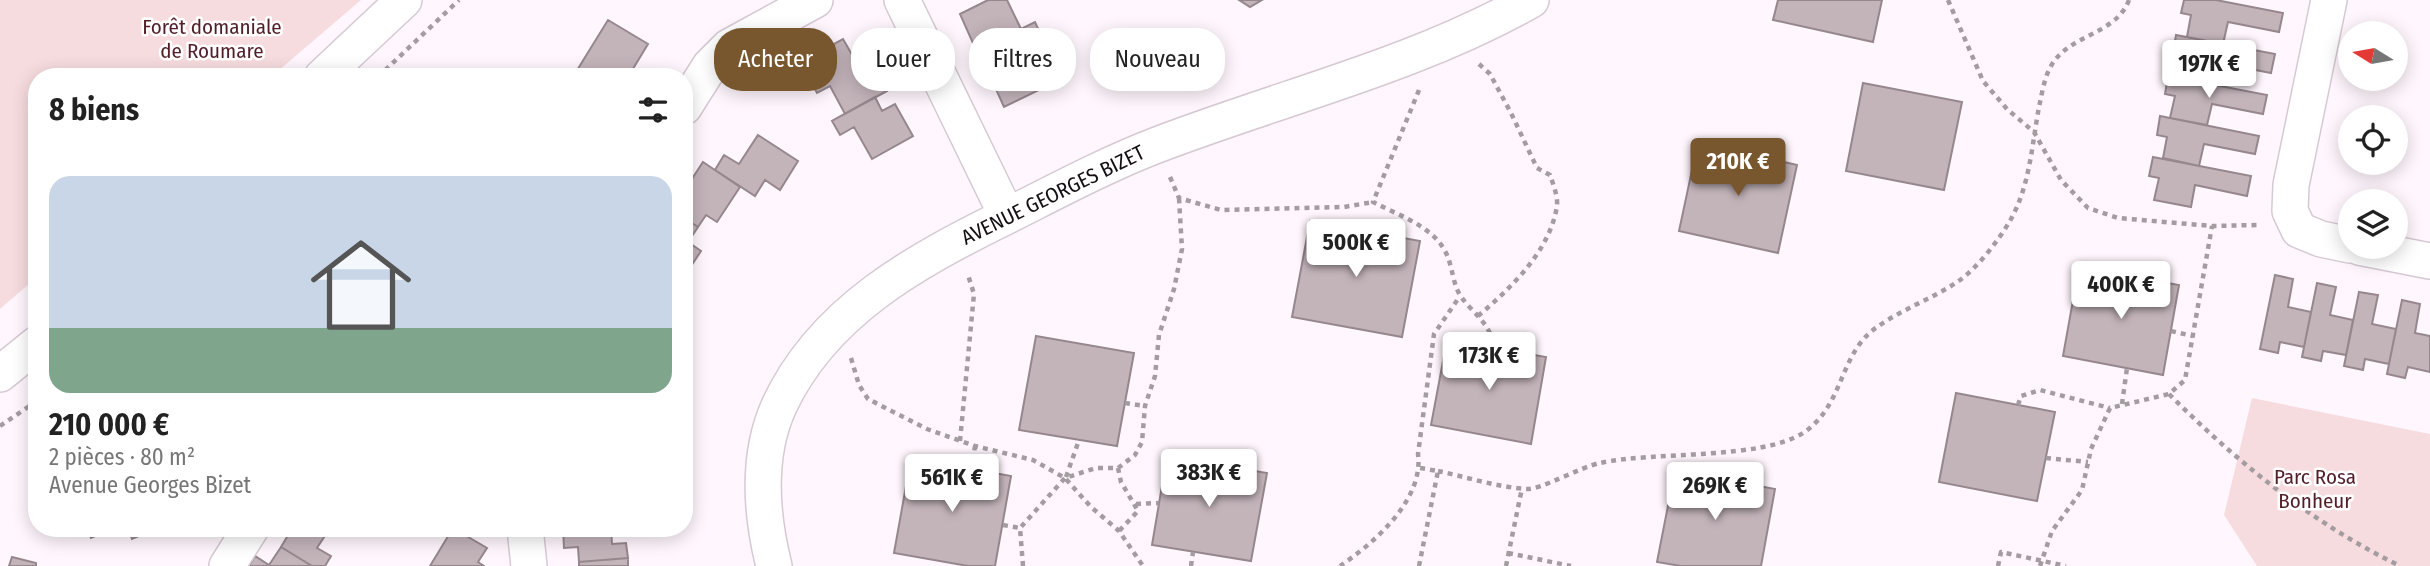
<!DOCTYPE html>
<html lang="fr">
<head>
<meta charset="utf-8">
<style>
  :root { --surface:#fff; --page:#f2f2f2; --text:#222; --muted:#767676; --line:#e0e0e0; --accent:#78562e }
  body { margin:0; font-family:"Fira Sans Condensed",sans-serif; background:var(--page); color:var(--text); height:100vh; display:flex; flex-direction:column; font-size:26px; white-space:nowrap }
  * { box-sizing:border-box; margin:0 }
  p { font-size:23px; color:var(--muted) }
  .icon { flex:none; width:38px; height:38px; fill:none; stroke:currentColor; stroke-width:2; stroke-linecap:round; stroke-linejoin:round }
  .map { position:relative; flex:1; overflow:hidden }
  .drawer { position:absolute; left:28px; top:68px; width:665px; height:469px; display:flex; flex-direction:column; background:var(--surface); border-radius:28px; box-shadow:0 4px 18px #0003 }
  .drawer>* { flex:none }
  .banner { position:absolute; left:714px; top:28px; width:665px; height:63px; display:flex; gap:14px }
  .needle { width:46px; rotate:281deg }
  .controls { position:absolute; left:2338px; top:21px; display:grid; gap:14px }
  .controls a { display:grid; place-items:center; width:70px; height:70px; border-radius:50%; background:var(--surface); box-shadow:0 4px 18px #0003; font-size:35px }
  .price { position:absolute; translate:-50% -60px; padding:0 16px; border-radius:7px; background:#fff; color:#222; font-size:23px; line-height:46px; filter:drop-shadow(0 2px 4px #0008) }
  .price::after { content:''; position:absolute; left:50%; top:42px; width:21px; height:16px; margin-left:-10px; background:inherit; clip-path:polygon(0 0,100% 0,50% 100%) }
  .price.current { background:var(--accent); color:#fff }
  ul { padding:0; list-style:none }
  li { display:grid; align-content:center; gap:14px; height:371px; padding:0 21px }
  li+li { border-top:2px solid var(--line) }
  li span { display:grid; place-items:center; height:217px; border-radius:21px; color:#555 }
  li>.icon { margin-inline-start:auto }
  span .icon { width:126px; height:126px; fill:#fffc; stroke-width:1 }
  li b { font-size:30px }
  h2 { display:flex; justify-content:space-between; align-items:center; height:84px; padding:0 21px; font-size:30px }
  .pill { padding:0 24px; border-radius:28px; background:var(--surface); box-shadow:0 4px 18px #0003; font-size:24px; line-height:63px }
  .pill.current { background:var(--accent); color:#fff }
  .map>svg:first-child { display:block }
  .green { fill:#f7dcdf }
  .building { fill:#c3b4ba; stroke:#96878d; stroke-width:2 }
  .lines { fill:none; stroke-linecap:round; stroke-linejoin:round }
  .minor-casing { stroke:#d6c9d3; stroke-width:38 }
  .path { stroke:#a39da2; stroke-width:4.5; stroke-dasharray:5 5; stroke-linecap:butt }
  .minor { stroke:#fff; stroke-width:35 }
  .labels { text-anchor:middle; stroke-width:5; stroke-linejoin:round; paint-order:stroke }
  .park-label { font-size:21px; fill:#521f28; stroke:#fff }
  .street-label { font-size:21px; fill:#130f12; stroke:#fff }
</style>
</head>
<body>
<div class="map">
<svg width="2430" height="566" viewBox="0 0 2430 566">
  <rect width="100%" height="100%" fill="#fff7fd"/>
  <path class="green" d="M0,0h361l-90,77h-234v200l-37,32z
    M2252,398l178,36v132h-173l-33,-51z"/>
  <path class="building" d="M988,0h19l14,29 14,-7 7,15 -45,21 -7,-15 -14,7 -16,-36z
    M1239,0h23l-12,7z
    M1778,0h104l-9,42 -100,-22z
    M2184,0h32l67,13 -4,19 -51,-10 -5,22 -36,-7 4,-22 -10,-2z
    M608,20l40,24 -20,33h-43l-9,-5z
    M1134,34l8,13 -14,10 -9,-13z
    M2176,35l99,19 -4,19 -51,-10 -4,22 -37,-7 4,-22 -10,-2z
    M1042,37l5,12 -14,7 14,30 -43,21 -14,-31 12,-6 -5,-12z
    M843,39l16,28 12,-7 16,31 -42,23 -15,-28 -13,7 -17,-31z
    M2168,76l99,19 -4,19 -51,-10 -5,21 -37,-7 5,-22 -10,-2z
    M1863,83l99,19 -18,88 -98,-19z
    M875,97l7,14 13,-7 18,32 -41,23 -18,-32 -14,8 -8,-14z
    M2160,116l99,20 -4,18 -51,-10 -5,22 -36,-8 4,-21 -10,-2z
    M758,135l40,26 -18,29 -15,-10 -10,16 -40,-26 9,-15 15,9z
    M1698,142l99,23 -19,88 -99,-22z
    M2153,157l98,19 -4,20 -52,-11 -4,22 -37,-7 5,-22 -10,-2z
    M703,162l37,25 -23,35 -11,-7 -8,12 -14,-9v-27z
    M684,218l14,9 -10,15 13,9 -17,26z
    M1310,221l110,20 -18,96 -110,-20z
    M2079,267l100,18 -16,90 -100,-19z
    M2275,275l18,4 -5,28 23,5 -7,35 -24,-5 -2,11 -18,-4z
    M2317,283l19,4 -6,28 23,5 -7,35 -23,-4 -2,10 -19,-4z
    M2359,292l19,3 -6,29 24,5 -7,35 -24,-5 -2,11 -19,-4z
    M2402,300l18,4 -5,29 15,3v36l-22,-5 -3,11 -18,-4z
    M1036,336l98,17 -17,93 -98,-16z
    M1447,340l99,17 -15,87 -100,-19z
    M1956,393l99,19 -18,89 -98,-19z
    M1167,456l100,17 -16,88 -99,-16z
    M911,458l100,18 -16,90h-27l-74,-13z
    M1675,470l100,19 -14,77h-80l-24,-4z
    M87,528h27l-23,10z
    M128,528h16l2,5 -14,6z
    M284,528h46l-13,20 14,8 -6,10h-13l-31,-19 9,-15z
    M453,528l34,20 -9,14 6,4h-54z
    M563,528h48l1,16 14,-1 2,15 -49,4 -1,-15 -14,1z
    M281,547l31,19h-63l6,-10 14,9z
    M12,557l24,6v3h-27z
    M628,558v8h-49v-4z"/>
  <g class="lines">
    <g class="minor-casing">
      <path id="minor" d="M902,0l105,216
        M2329,0l-38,185 -1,26 9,19 22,9 29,6
        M322,77l82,-77
        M684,107l26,-41 19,-19 86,-47
        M2359,247l71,14
        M0,374l37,-30
        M525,528l4,38
        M227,566l24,-38
        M774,566c-13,-52 -18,-109 5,-160 44,-95 137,-145 226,-189 50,-25 100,-52 152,-72 125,-48 257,-79 374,-145"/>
    </g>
    <path class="path" d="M1948,0l35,81 24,28 27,23 27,48 27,28 30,10 94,8 47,-1
      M378,77l81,-77
      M1419,90l-46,112c25,13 59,24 72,49 8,14 7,34 17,47 11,15 32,29 31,50
      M1170,177l9,21 42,12 123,-3 29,-5
      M1478,316c33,-28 72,-65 79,-110 1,-10 -4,-22 -7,-31l-13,-7 -26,-55 -21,-39 -11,-10
      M2171,331l22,5
      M851,358l8,27 9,14 59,30 48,17 58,14 32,18 26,29 28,24 24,35
      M2169,394c69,69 143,129 231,172
      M1125,403l20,3
      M2122,404l5,-36
      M2018,405l3,-9 19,-6 70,18
      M0,426l37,-25
      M960,441l14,-147 -6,-19
      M2046,458l42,4
      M1118,468l3,14 17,29 -19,20
      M971,470l4,-24
      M1438,471c28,6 59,16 88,18 15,1 54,-22 74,-26 55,-12 161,-3 203,-30 40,-26 36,-76 70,-103 26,-20 60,-31 87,-50 19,-14 39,-40 51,-61 19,-34 21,-75 28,-112 3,-13 5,-29 12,-41 18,-32 65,-31 78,-66
      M1066,477l13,-37
      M1136,504l23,-1
      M1003,525l17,3
      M1508,553l63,13
      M1023,566l-3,-38 45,-50 31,-10h22l17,-13 7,-13 3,-36 10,-30 4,-41 15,-46 8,-40 -3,-51
      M1191,566l2,-14
      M1340,566c34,-23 84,-66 78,-112l16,-120 26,-38
      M1419,566l19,-95 -18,-3
      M1506,566l16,-78
      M1998,566l3,-14 65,14
      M2040,566l12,-35 30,-41 9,-41 19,-41 59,-14 16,-14 27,-154"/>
    <use href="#minor" class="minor"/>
  </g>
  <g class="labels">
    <g class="park-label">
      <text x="212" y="34">Forêt domaniale<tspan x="212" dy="24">de Roumare</tspan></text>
      <text x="2315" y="484">Parc Rosa<tspan x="2315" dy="24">Bonheur</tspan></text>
    </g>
    <g class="street-label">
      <text transform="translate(1053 195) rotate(-26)" y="7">AVENUE GEORGES BIZET</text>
    </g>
  </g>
</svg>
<div class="controls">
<a><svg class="needle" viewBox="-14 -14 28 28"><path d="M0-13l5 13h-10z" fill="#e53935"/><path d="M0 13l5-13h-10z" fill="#767676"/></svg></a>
<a><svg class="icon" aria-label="locate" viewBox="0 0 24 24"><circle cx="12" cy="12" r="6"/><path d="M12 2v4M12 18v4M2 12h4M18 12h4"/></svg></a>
<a><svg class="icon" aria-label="layers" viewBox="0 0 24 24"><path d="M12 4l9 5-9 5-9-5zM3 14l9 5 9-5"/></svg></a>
</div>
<b class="price" style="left:2209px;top:100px">197K €</b>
<b class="price current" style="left:1738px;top:198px">210K €</b>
<b class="price" style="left:1356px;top:279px">500K €</b>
<b class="price" style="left:2121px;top:321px">400K €</b>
<b class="price" style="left:1489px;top:392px">173K €</b>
<b class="price" style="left:1209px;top:509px">383K €</b>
<b class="price" style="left:952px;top:514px">561K €</b>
<b class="price" style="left:1715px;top:522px">269K €</b>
<div class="banner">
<a class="pill current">Acheter</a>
<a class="pill">Louer</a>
<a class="pill">Filtres</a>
<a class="pill">Nouveau</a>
</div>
<section class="drawer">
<h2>8 biens<svg class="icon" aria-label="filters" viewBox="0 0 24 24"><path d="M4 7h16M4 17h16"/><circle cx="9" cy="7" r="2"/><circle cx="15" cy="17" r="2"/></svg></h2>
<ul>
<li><span style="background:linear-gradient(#c9d6e8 70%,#7fa58c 0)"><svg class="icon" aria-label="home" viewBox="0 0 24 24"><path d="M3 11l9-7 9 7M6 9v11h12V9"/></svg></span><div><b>210 000 €</b><p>2 pièces · 80 m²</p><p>Avenue Georges Bizet</p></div></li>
</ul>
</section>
</div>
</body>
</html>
